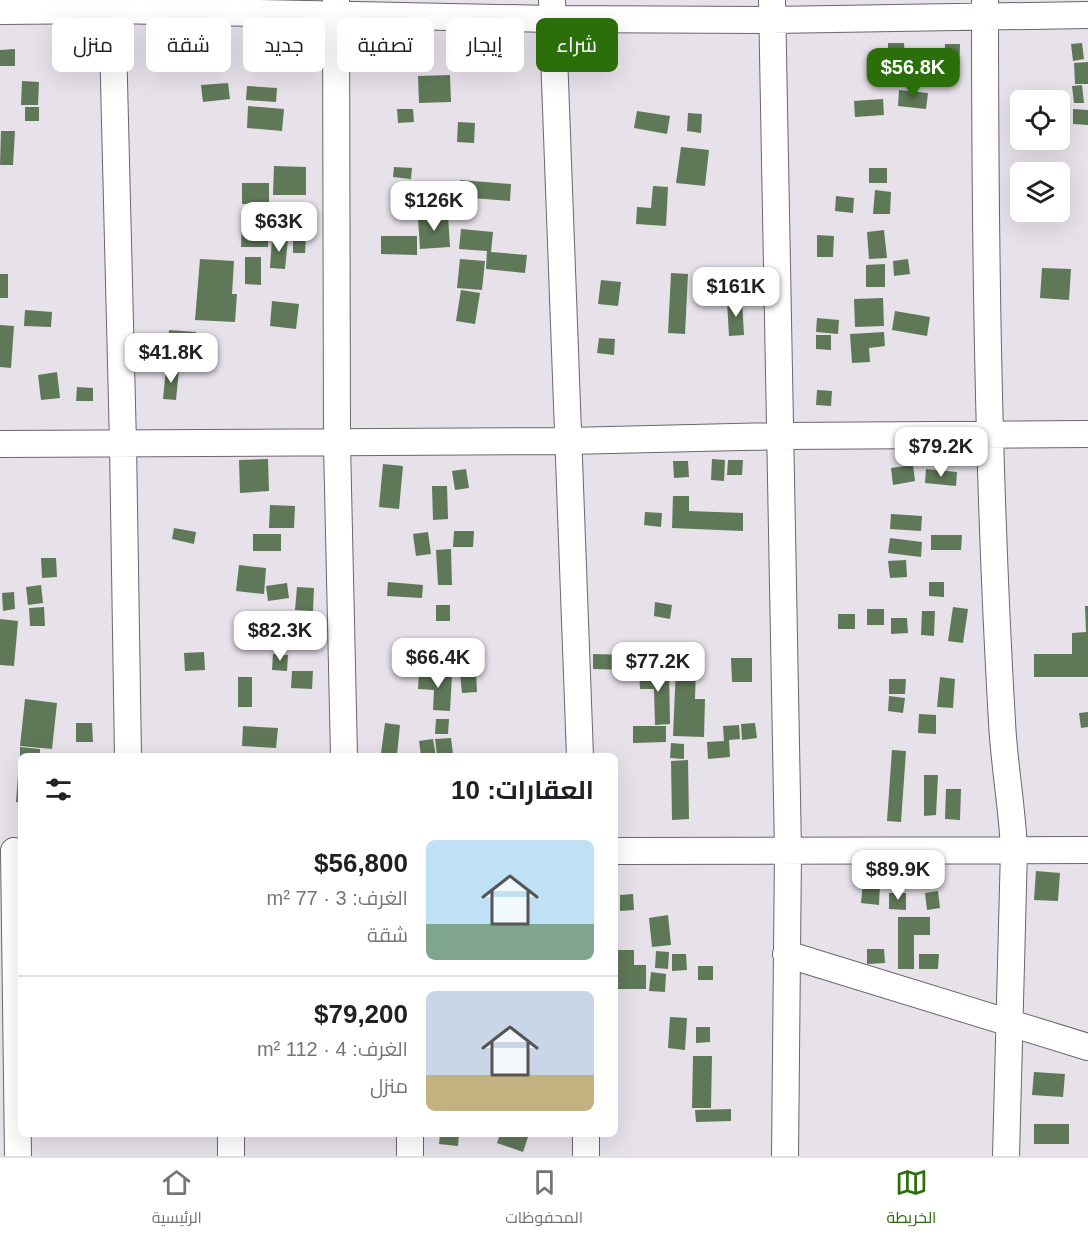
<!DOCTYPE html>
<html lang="ar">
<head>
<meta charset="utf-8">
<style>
  :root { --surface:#fff; --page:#f6f6f6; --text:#202124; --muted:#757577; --line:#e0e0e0; --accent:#2b6f0b }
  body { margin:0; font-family:Helvetica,Cairo,sans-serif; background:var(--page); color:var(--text); direction:rtl; height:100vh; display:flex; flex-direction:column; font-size:22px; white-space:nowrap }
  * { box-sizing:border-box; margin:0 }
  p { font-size:20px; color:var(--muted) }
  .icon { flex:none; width:33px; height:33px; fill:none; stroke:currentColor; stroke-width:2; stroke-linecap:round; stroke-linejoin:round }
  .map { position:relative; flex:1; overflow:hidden; direction:ltr }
  .panel { position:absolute; left:18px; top:753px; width:600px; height:384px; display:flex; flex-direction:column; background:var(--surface); border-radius:9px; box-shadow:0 6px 24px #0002; direction:rtl }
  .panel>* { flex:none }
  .banner { position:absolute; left:18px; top:18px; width:600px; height:54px; direction:rtl; display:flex; gap:12px }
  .tools { position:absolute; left:1010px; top:90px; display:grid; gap:12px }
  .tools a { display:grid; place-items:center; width:60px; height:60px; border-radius:9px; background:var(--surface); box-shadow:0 6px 24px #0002; font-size:30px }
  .price { position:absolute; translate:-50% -51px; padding:0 14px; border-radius:12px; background:#fff; color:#222; font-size:20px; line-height:39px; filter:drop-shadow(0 2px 3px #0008) }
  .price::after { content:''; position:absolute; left:50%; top:36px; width:18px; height:14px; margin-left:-9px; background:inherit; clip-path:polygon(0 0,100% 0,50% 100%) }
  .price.on { background:var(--accent); color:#fff }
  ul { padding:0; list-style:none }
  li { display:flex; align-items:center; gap:18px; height:150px; padding:0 24px }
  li+li { border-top:2px solid var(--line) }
  li span { display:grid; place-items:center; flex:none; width:168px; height:120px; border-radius:9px; color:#555 }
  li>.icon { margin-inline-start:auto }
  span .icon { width:72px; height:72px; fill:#fffc; stroke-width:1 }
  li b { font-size:26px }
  h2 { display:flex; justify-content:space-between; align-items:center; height:72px; padding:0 24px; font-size:26px }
  .chip { padding:0 21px; border-radius:9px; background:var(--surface); box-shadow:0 6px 24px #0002; font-size:21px; line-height:54px }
  .chip.on { background:var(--accent); color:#fff }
  .tab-bar { display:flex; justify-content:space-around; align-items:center; height:84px; border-top:2px solid var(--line); background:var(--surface); font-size:16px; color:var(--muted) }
  .tab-bar a { display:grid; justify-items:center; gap:3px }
  .tab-bar .on { color:var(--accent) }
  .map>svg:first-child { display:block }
  .building { fill:#5f7858 }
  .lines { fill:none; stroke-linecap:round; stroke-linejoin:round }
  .minor-casing { stroke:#6a666d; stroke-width:28 }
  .minor { stroke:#fff; stroke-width:26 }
</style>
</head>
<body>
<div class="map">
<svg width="1088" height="1156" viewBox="0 0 1088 1156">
  <rect width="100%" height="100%" fill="#e7e1ea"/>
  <path class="building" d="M293,37l14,1 -1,23h-14z
    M72,40h18v17h-18z
    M888,43h16l1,18h-17z
    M1082,43l2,16 -11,2 -2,-17z
    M945,44h15l-1,35h-15z
    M15,49v17h-15v-16z
    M1088,62v22h-13l-1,-21z
    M450,75l1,27 -32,1 -1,-27z
    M22,81l17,1 -1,23h-17z
    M228,83l2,16 -27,3 -2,-17z
    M1082,85l2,18h-10l-2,-17z
    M247,86l30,2 -1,14 -30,-2z
    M899,90l29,3 -2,16 -28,-3z
    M883,99l1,16 -29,2 -1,-16z
    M248,106l36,3 -2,22 -35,-3z
    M25,107h14v14h-14z
    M397,109h16l1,13 -16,1z
    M1073,109l15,1v15l-15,-1z
    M637,111l33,5 -3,18 -33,-6z
    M688,113l14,1 -1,19 -14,-2z
    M458,122l17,1 -1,20 -17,-1z
    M1,131h14l-2,34h-13z
    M681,147l28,3 -4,36 -29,-3z
    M274,166l32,1v28h-33z
    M394,167l18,1 -1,11 -18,-2z
    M869,168h18v15h-18z
    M460,180l51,4 -1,17 -51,-4z
    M242,183h27v21h-27z
    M432,186h17v14h-18z
    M653,186l15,1 -2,39 -30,-2 1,-17 14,1z
    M875,190l16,2 -1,22h-17z
    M836,196l18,2 -1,15 -18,-2z
    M448,216l2,31 -30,2 -2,-31z
    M242,219l27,1 -1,27h-27z
    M461,229l32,3 -2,20 36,3 -2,18 -39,-4 1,-18 -28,-2z
    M884,230l3,28 -18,1 -2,-27z
    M293,235h13l-1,18h-12z
    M817,235l17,1 -1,21h-16z
    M381,236h36v19l-36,-1z
    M272,238l16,1 -3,30 -15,-1z
    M245,257h16v28l-16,-1z
    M200,259l34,2 -2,33h5l-2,28 -40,-2z
    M460,259l25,2 -3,29 -25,-2z
    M908,259l2,15 -16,2 -1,-15z
    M885,264v23h-19v-22z
    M1042,268l29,1 -2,31 -29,-2z
    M671,273l17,1 -3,60 -17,-1z
    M0,274h8v24h-8z
    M601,280l20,2 -3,24 -20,-2z
    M461,290l19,3 -5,31 -19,-3z
    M883,298l1,28 -29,1 -1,-28z
    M742,300l2,35 -15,1 -2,-35z
    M272,301l27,3 -3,25 -26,-3z
    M25,310l27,2 -1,15 -27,-1z
    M895,311l35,6 -3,19 -35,-6z
    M817,318l22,2 -1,14 -22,-2z
    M0,325l14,1 -3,42 -11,-1z
    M169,330l27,2 -3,28 -26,-2z
    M884,332l1,14 -16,2 1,14 -18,1 -2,-29z
    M816,335h15v15l-15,-1z
    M599,338l16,1 -1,16 -17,-2z
    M166,368l13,1 -3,31 -13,-1z
    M57,372l3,26 -19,2 -3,-25z
    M77,387l16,1v13h-17z
    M817,390l15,1 -1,15 -15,-1z
    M268,459l1,32 -29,2 -1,-33z
    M712,459l13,1 -1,21 -13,-1z
    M728,460h15l-1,15h-15z
    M673,461h15l1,16 -15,1z
    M383,464l20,2 -4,43 -20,-2z
    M913,465l2,16 -22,4 -2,-17z
    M466,469l3,19 -14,2 -3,-19z
    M926,469l31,3 -1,14 -31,-3z
    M432,486h15l1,33 -15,1z
    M673,496h16v15l54,2v18l-71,-3z
    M270,505l25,1 -1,22h-25z
    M645,512l17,1 -1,14 -17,-2z
    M891,514l31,2 -1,15 -31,-2z
    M174,528l22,4 -2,12 -22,-5z
    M454,531h20l-1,16h-20z
    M428,532l3,22 -15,2 -3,-22z
    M253,534h28v17h-28z
    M931,535h31l-1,15h-30z
    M890,538l32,4 -1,15 -33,-4z
    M451,549l1,36h-14l-2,-35z
    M41,558h15l1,19 -15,1z
    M906,560l1,17 -17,1 -2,-17z
    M239,565l27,3 -2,26 -28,-3z
    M388,582l35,3 -1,13 -35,-2z
    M929,582h15v15l-15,-1z
    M287,583l2,15 -21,3 -2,-15z
    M41,585l2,18 -15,2 -2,-18z
    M297,587l17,1 -1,23 -18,-1z
    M14,592l1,17 -12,2 -1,-18z
    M655,602l17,3 -2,14 -16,-3z
    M436,605h14v16h-14z
    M1085,606h3v71h-54v-23h38v-21l14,-1z
    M44,607l1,19h-15l-1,-18z
    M953,607l15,2 -5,34 -15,-2z
    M867,609h17v16h-17z
    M922,611h13l-1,25 -13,-1z
    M838,614h17v15h-17z
    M891,618h16l1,15 -17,1z
    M0,619l18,2 -4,45 -14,-1z
    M204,652l1,18 -20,1 -1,-18z
    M273,654l15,1 -1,16 -15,-1z
    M593,654l37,1 -1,15 -36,-1z
    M731,658h21v24h-20z
    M676,667l20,1 -1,31h10l-1,38 -31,-1z
    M292,671h21l-1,18 -21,-1z
    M639,671h30l1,53 -15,1 -1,-36h-14z
    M476,672l1,20 -15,1 -2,-19z
    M419,673l33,2 -2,36 -17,-1 1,-20 -16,-1z
    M238,677h14v30h-14z
    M940,677l15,2 -2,29 -16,-1z
    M889,679h17l-1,15h-16z
    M889,696l16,2 -2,15 -15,-2z
    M25,699l32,4 -5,46 -32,-3z
    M1088,712v15l-7,1 -2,-15z
    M919,714l17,1v19l-18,-1z
    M436,719h13l-1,15h-13z
    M76,723h16l1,19h-17z
    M385,723l15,2 -3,30 -16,-2z
    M755,723l2,15 -15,2 -1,-16z
    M739,725l1,14 -11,1 1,17 -22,2 -1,-17 17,-1 -1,-15z
    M243,726l35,2 -2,20 -34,-2z
    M633,726h33v16l-33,1z
    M451,738l2,16 -16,1 -2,-16z
    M433,739l3,17h-15l-2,-15z
    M671,743l13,1v15l-14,-1z
    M20,747l20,2v7h-20z
    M892,750l14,1 -5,71 -14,-1z
    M688,760l1,59 -17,1 -1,-59z
    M19,761h2v42l-5,-1z
    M924,775h14l-2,40 -12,1z
    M946,789h15l-1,31 -15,-1z
    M922,871h15v18h-16z
    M1036,871l24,2 -2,28 -24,-1z
    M863,882l17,2 -1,21 -18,-2z
    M938,891l2,17 -13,2 -2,-17z
    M889,893h17v17l-17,-1z
    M633,894l1,16 -14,1v-16z
    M668,915l3,30 -19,2 -3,-29z
    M898,917h32v18h-16v34h-16z
    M867,949h17l1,14 -18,1z
    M618,950h16v15h12v24h-28z
    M656,951l13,1 -1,17 -13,-1z
    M672,954h14l1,16 -15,1z
    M919,954h20l-1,15h-19z
    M698,966h15v14h-15z
    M651,972l15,2 -1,18 -16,-1z
    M670,1017l17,1 -2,32 -17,-2z
    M696,1027h14v15l-14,1z
    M693,1056h19l-1,52h-19z
    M1034,1072l31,2 -2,23 -31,-2z
    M731,1109v12l-35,1 -1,-12z
    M1034,1124h35v20h-35z
    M440,1134h19l-1,12 -19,-2z
    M500,1134h29l-6,18 -26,-9z"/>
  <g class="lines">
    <g class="minor-casing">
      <path id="minor" d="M112,0l11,444 5,312
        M336,0l1,443 7,313
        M552,0l28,756
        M772,0l16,851 -3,305
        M985,0c0,241 3,482 17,722 2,42 10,84 12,127l-8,307
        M0,11l112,-1 439,9 221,1 316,-5
        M0,444l568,-3 212,-5 308,-2
        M14,851l4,305
        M615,851l473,-1
        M786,954l302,93
        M231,1134v22
        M410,1134v22
        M586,1134v22"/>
    </g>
    <use href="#minor" class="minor"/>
  </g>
</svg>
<div class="tools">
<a><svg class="icon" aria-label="locate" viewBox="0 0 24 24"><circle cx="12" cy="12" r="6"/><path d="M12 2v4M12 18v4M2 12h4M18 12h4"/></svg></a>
<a><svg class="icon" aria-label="layers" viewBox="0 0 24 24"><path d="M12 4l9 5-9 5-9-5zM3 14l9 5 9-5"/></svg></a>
</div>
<b class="price on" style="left:913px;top:99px">$56.8K</b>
<b class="price" style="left:434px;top:232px">$126K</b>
<b class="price" style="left:279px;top:253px">$63K</b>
<b class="price" style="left:736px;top:318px">$161K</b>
<b class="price" style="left:171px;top:384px">$41.8K</b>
<b class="price" style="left:941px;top:478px">$79.2K</b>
<b class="price" style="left:280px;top:662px">$82.3K</b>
<b class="price" style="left:438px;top:689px">$66.4K</b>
<b class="price" style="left:658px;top:693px">$77.2K</b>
<b class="price" style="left:898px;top:901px">$89.9K</b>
<div class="banner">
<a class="chip on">شراء</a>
<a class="chip">إيجار</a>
<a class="chip">تصفية</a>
<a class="chip">جديد</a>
<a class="chip">شقة</a>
<a class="chip">منزل</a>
</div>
<section class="panel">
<h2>العقارات: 10<svg class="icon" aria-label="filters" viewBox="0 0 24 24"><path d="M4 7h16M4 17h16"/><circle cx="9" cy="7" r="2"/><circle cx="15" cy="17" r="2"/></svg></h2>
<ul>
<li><span style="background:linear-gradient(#bfe0f5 70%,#7fa58c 0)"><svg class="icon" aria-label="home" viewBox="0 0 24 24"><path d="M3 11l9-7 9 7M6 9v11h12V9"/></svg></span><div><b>$56,800</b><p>الغرف: 3 · 77 m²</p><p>شقة</p></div></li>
<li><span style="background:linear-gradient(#c9d6e8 70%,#c2b280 0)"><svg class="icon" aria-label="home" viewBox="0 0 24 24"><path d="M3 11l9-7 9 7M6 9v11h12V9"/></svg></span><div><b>$79,200</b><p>الغرف: 4 · 112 m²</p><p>منزل</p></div></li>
</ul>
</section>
</div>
<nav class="tab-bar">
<a class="on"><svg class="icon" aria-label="map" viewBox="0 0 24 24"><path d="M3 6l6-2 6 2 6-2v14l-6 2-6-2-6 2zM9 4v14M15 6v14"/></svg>الخريطة</a>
<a><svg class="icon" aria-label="saved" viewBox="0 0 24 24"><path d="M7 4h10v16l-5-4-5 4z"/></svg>المحفوظات</a>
<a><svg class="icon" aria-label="home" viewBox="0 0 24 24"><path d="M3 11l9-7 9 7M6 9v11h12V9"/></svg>الرئيسية</a>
</nav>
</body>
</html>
